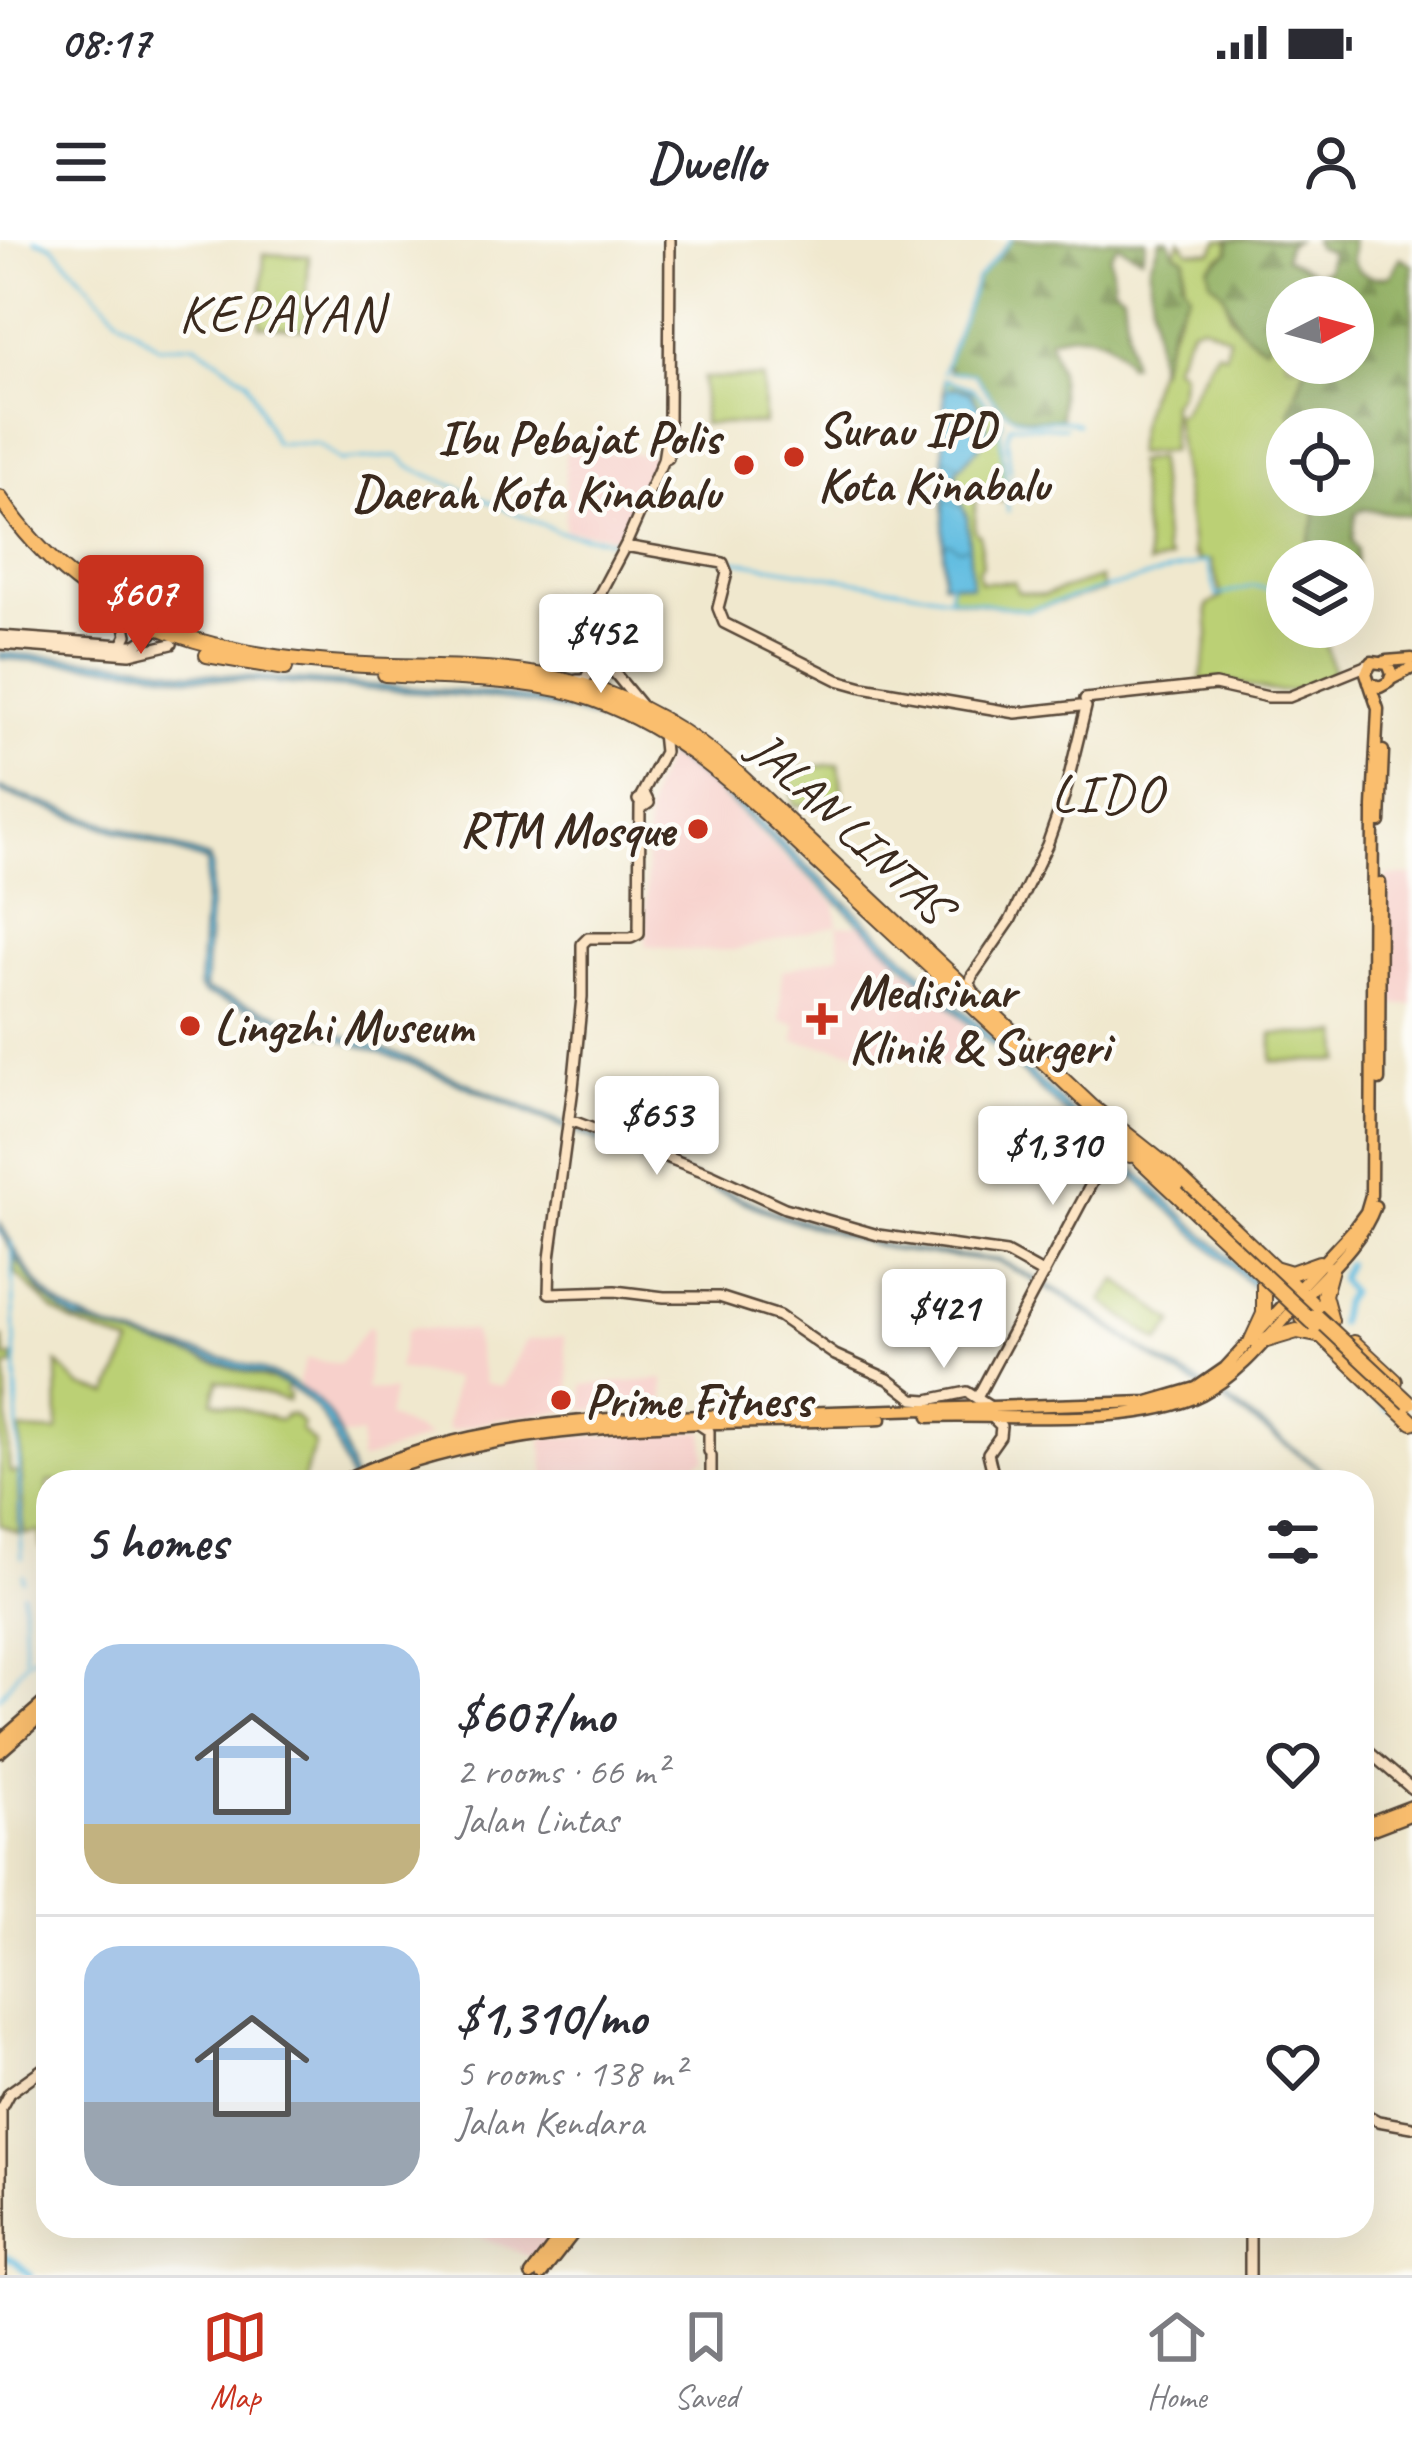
<!DOCTYPE html>
<html lang="en">
<head>
<meta charset="utf-8">
<style>
  :root { --surface:#fff; --page:#f2f2f3; --text:#2b2b33; --muted:#7c7c81; --line:#e1e1e2; --accent:#c8321e }
  body { margin:0; font-family:Caveat,sans-serif; background:var(--page); color:var(--text); height:100vh; display:flex; flex-direction:column; font-size:45px; white-space:nowrap }
  * { box-sizing:border-box; margin:0 }
  p { font-size:39px; color:var(--muted) }
  .icon { flex:none; width:66px; height:66px; fill:none; stroke:currentColor; stroke-width:2; stroke-linecap:round; stroke-linejoin:round }
  .map { position:relative; flex:1; overflow:hidden }
  .sheet { position:absolute; left:36px; top:1230px; width:1338px; height:768px; display:flex; flex-direction:column; background:var(--surface); border-radius:36px; box-shadow:0 12px 48px #0002 }
  .sheet>* { flex:none }
  .needle { width:78px; rotate:84deg }
  .tools { position:absolute; left:1266px; top:36px; display:grid; gap:24px }
  .tools a { display:grid; place-items:center; width:108px; height:108px; border-radius:50%; background:var(--surface); box-shadow:0 12px 48px #0002; font-size:60px }
  .price { position:absolute; translate:-50% -102px; padding:0 27px; border-radius:12px; background:#fff; color:#222; font-size:39px; line-height:78px; filter:drop-shadow(0 3px 6px #0008) }
  .price::after { content:''; position:absolute; left:50%; top:72px; width:36px; height:27px; margin-left:-18px; background:inherit; clip-path:polygon(0 0,100% 0,50% 100%) }
  .price.active { background:var(--accent); color:#fff }
  ul { padding:0; list-style:none }
  li { display:flex; align-items:center; gap:36px; height:300px; padding:0 48px }
  li+li { border-top:3px solid var(--line) }
  li span { display:grid; place-items:center; flex:none; width:336px; height:240px; border-radius:36px; color:#555 }
  li>.icon { margin-inline-start:auto }
  span .icon { width:144px; height:144px; fill:#fffc; stroke-width:1 }
  li b { font-size:51px }
  h2 { display:flex; justify-content:space-between; align-items:center; height:144px; padding:0 48px; font-size:51px }
  .status { display:flex; justify-content:space-between; align-items:center; height:84px; padding:0 60px; background:var(--surface); direction:ltr }
  .status svg { height:33px; fill:currentColor }
  header { display:flex; justify-content:space-between; align-items:center; height:156px; padding:0 48px; background:var(--surface); font-size:54px; font-weight:800 }
  .menu { display:flex; justify-content:space-around; align-items:center; height:168px; border-top:3px solid var(--line); background:var(--surface); font-size:33px; color:var(--muted) }
  .menu a { display:grid; justify-items:center; gap:6px }
  .menu .active { color:var(--accent) }
  .map>svg:first-child { display:block }
  .built { fill:#f7d0cb }
  .green { fill:#bbd074; stroke:#7b7d49; stroke-width:3 }
  .forest { fill:url(#forest-firs); stroke:#686e42; stroke-width:3 }
  .water { fill:url(#water-ripples); stroke:#4f7480; stroke-width:3 }
  .lines { fill:none; stroke-linecap:round; stroke-linejoin:round }
  .stream { stroke:#63bee1; stroke-width:3 }
  .canal { stroke:#63bee1; stroke-width:6 }
  .secondary-casing { stroke:#564638; stroke-width:14 }
  .primary-casing { stroke:#564638; stroke-width:15 }
  .highway-casing { stroke:#564638; stroke-width:18 }
  .secondary { stroke:#fde5c5; stroke-width:9 }
  .primary { stroke:#fabe6e; stroke-width:10 }
  .highway { stroke:#fabe6e; stroke-width:14 }
  .highway-bridge-casing { stroke:#564638; stroke-width:18; stroke-linecap:butt }
  .highway-bridge { stroke:#fabe6e; stroke-width:14 }
  .poi-dot { fill:#c8321e; stroke:#fdfcf7; stroke-width:4.5 }
  .labels { text-anchor:middle; stroke-width:9; stroke-linejoin:round; paint-order:stroke }
  .poi-label { font-size:48px; font-weight:bold; fill:#3b2a1e; stroke:#fdfcf7; text-anchor:start }
  .street-label { font-size:48px; fill:#3b2a1e; stroke:#fdfcf7 }
  .quarter-label { font-size:54px; letter-spacing:3px; fill:#3b2a1e; stroke:#fdfcf7 }
</style>
</head>
<body>
<div class="status"><b>08:17</b><svg viewBox="0 0 49 12"><path d="M0 12V9h3v3zM5 12V6h3v6zM10 12V3h3v9zM15 12V0h3v12zM26 1h20v11H26zM47 4h2v5h-2z"/></svg></div>
<header><svg class="icon" aria-label="menu" viewBox="0 0 24 24"><path d="M4 6h16M4 12h16M4 18h16"/></svg>Dwello<svg class="icon" aria-label="person" viewBox="0 0 24 24"><circle cx="12" cy="8" r="4"/><path d="M4 21q1-7 8-7t8 7"/></svg></header>
<div class="map">
<svg width="1412" height="2035" viewBox="0 0 1412 2035">
  <defs>
    <pattern id="forest-firs" width="22" height="20" patternUnits="userSpaceOnUse" patternTransform="scale(3)"><rect width="22" height="20" fill="#94b266"/><path d="M5 1l3.5 6h-7zM16 11l3.5 6h-7z" fill="#7a9153"/></pattern>
    <pattern id="water-ripples" width="26" height="14" patternUnits="userSpaceOnUse" patternTransform="scale(3)"><rect width="26" height="14" fill="#63bee1"/><path d="M2 4q2-2 4 0t4 0M15 11q2-2 4 0t4 0" fill="none" stroke="#539bb6"/></pattern>
  </defs>
  <rect width="100%" height="100%" fill="#fdfcf7"/>
  <filter id="ink" filterUnits="userSpaceOnUse"><feTurbulence type="fractalNoise" baseFrequency=".00833" numOctaves="2"/><feDisplacementMap in="SourceGraphic" scale="24" xChannelSelector="R" yChannelSelector="G"/><feConvolveMatrix kernelMatrix="1 2 1 2 8 2 1 2 1" color-interpolation-filters="sRGB"/></filter>
  <filter id="wash" filterUnits="userSpaceOnUse"><feTurbulence type="fractalNoise" baseFrequency=".004" numOctaves="4" result="noise"/><feDisplacementMap in="SourceGraphic" scale="48" xChannelSelector="R" yChannelSelector="G"/><feGaussianBlur stdDeviation="2.7" result="paint"/><feColorMatrix in="noise" values="0 0 0 0 0 0 0 0 0 0 0 0 0 0 0 0 0 1.4 0 .05"/><feComposite in="paint" operator="in"/></filter>
  <g filter="url(#wash)">
    <rect width="100%" height="100%" fill="#f0e8ce"/>
    <path class="built" d="M572,211l88,4 -37,82 -58,-7v-76z
      M667,517l30,18 138,129 3,22 21,-2 41,37 -6,7h11l63,58 -3,43 -170,-28 1,-17 -16,-3 2,-50 58,-16 -3,-30 -103,25 -43,1 -45,-5 1,-130 5,-26z
      M1386,636h26v129h-26z
      M368,1086l4,3 -6,61h28l-5,27 40,20 -69,24 1,-26 -21,1 -11,-23 -31,-30 8,-24 34,5z
      M416,1088l57,3 12,52 17,3 24,-46 38,-4 9,74 -74,9 -49,12 -3,-6 8,-46 -57,-10 8,-38z
      M664,1139l1,29 -82,2v-25z
      M704,1191l1,29h-5l-12,22h-86l-2,-5 -5,5h-44l-6,-5 -3,-39z
      M477,1986h83l1,1 -25,32 -60,-24z"/>
    <path class="green" d="M1180,0l9,11 23,1 7,-12h10v12l-12,7 13,57 26,26 20,-18 7,4 4,35h20l-17,48 6,18h-9v66h26l3,30 -8,14 -3,22h-18v66h16l2,5 21,12 8,31c-70,37 -75,-1 -134,7l9,-46 -2,-30 15,-9 -11,-36 -14,-1 -1,-6 -3,1 -19,-141h6l37,-64 8,4 4,-17 -26,-12 -11,2 -19,38 9,8 -3,20 -8,10v48l-36,3c2,-40 31,-110 46,-147 5,-13 2,-35 4,-49l-11,-5z
      M264,14l45,2 -4,73 -45,-3z
      M703,138h60l1,46h-61z
      M944,139l28,9 31,33 -3,9 7,70 -8,1 -1,-6 -23,3v33l5,5 2,28 -4,6 2,12h34l4,10 26,3 56,-17 3,13 -77,19 -76,-12v-15l21,2 -4,-68 -9,-21 -2,-25c28,-33 46,-30 14,-80l-16,-4 -10,5z
      M1157,218l8,95 5,6 -22,6 -12,-103z
      M839,524l4,37 -49,5 -4,-37z
      M1272,794h68l1,27h-69z
      M15,1017l25,36 35,27 213,65 -3,7 4,2 -1,7 -70,-21 -5,21 67,19 7,-6 7,1 9,10 -3,5 15,14 -13,38h-254v70l-7,-5 -2,-15 -15,2 -4,-104 38,2 -1,-69 23,23 29,8 23,-49 -59,-22 -20,-13 -37,-36z
      M1117,1040l57,42 -15,20 -57,-41z
      M0,1098h3l3,20 8,-1v8l-8,1 3,99 1,8 8,-1 1,62 -19,-10z"/>
    <path class="forest" d="M1011,0h135l-4,17 -25,-12 -7,11 4,31 9,7 8,70 -4,1c-16,-33 -45,-36 -78,-26l10,34 2,46c-49,3 -60,-4 -87,-46l-25,-1 1,-5 -5,-1 32,-87z
      M1160,0h9l5,12 11,6 -3,22 8,12 -17,26 -15,53 -8,-91v-15z
      M1229,0h66l-8,5 -2,13 30,15 12,-3 3,-18 -14,-5 -2,-7h38v20c9,17 20,19 38,16l10,-19 12,7v252l-49,-7 -7,4 -4,27 5,9 -4,59v-47h-48c1,-27 16,-36 8,-66h40v-66h-57l-6,-18 17,-48h46v-66h-66v54l-4,-23 -6,-3 -11,21c-44,-19 -28,-46 -55,-65l-2,-14 20,-15z"/>
    <path class="water" d="M954,147l16,4c32,51 14,47 -14,80l2,25 9,21 5,69 -29,-4 1,-190z
      M0,413l145,11 39,8c71,5 141,10 212,15 134,9 217,11 326,100l537,498 -4,4 -537,-498c-108,-89 -190,-91 -324,-100 -70,-5 -140,-10 -210,-14l-40,-8 -144,-11z
      M0,548l209,70 3,8 -7,124 193,64 385,161 110,33 107,12 70,37 82,58 78,46 108,81 -111,-79 -55,-32 -104,-71 -69,-38 -106,-12 -111,-32 -375,-156 -203,-68 -5,-7 8,-125 -207,-70z
      M0,983c17,29 32,60 59,81 68,52 234,43 274,117 10,18 15,42 21,61h-4c-18,-51 -25,-82 -79,-104l-196,-58c-36,-23 -54,-53 -75,-89z"/>
    <g class="lines">
      <path class="stream" d="M35,0l17,5 66,72 41,30 36,-3 52,36 28,63 43,1 22,17 57,-5 11,10 151,66 62,10
        M943,132l34,-93 34,-39
        M949,132l25,1c15,23 32,49 63,48 15,-1 26,-3 41,3
        M948,150l-4,-11 28,9 31,33 -3,8 8,83
        M1010,231l-3,-35 3,-11 55,2
        M1011,237l1,6
        M649,306l377,64 181,-49 10,35 36,-10 28,5
        M950,356v-13
        M12,1003l10,315
        M23,1335v5
        M23,1353l1,25
        M24,1382l1,34
        M0,1457l25,-35 23,-17
        M1362,1599v-1"/>
      <path class="canal" d="M1339,1083l4,-21 7,-10 -10,-13 7,-15
        M1316,1102l72,67
        M0,2014l14,6 16,15"/>
    </g>
  </g>
  <g filter="url(#ink)">
    <g class="lines">
      <g class="secondary-casing">
        <path id="secondary" d="M666,213l2,5 -5,2 6,-38 1,-182
          M625,306l98,17 4,10 -9,35 6,15 114,57 25,7 153,26 64,-7
          M0,396l122,9 5,-10 -3,-14
          M590,403l50,61
          M0,404l130,10 42,-10
          M122,405h14l16,-11
          M577,440h8l6,-12 -5,-37 4,-19 36,-68 37,-84
          M1085,459l130,-14 53,12h21l79,-32
          M645,555l4,8 -6,4 -5,-7z
          M641,556l23,-44 -2,-19
          M640,566l-1,128 -8,4h-43l-6,6v53l-9,91 -23,170 -1,35 66,-2 49,6h55l60,19 56,39 53,24 26,20 14,1 39,-8 25,16
          M974,752l-4,-7 2,-9 38,-55 37,-76 17,-48 22,-90
          M570,880l143,55 72,33 93,27 128,18 38,21
          M978,1156l134,-251 -1,-8
          M991,1176l10,10 -1,10 -12,17 7,29
          M700,1185l9,6v20
          M711,1242v-26
          M1362,1506l50,43
          M1362,1872l16,9 34,6
          M1,2035v-167l8,-15 39,-28
          M1250,2035v-49"/>
      </g>
      <g class="primary-casing">
        <path id="primary" d="M1386,421l26,-2
          M1391,439l21,-11
          M1380,582l3,-71
          M1379,840l1,-197
          M929,1177c76,-3 207,11 273,-23 42,-22 69,-61 100,-94 26,-29 59,-56 73,-94
          M339,1242c87,-41 176,-57 271,-63l538,-17 48,-14 29,-20 127,-137 14,-19 5,-17 2,-388 5,-98 -12,-36 6,-11 16,2 4,10 -3,8 -9,5 -11,-4
          M357,1242c173,-70 342,-55 524,-63
          M0,1501l48,-42
          M0,1512l48,-42
          M1362,1585l50,-19
          M1362,1593l50,-19
          M531,2035l37,-49
          M541,2035l38,-49"/>
      </g>
      <g class="highway-casing">
        <path id="highway" d="M0,258c93,140 236,163 392,168 63,1 129,1 189,19 60,17 111,49 157,89l354,333 77,61 160,152
          M207,415l78,13
          M385,434c69,5 143,2 208,25 92,33 157,99 227,165 65,60 129,120 194,180
          M1096,881l34,34
          M1128,908l49,46
          M1274,1028l17,5 28,-10
          M1303,1078l109,104
          M1331,1081l-7,-26 7,-26
          M1252,1100l12,-26v-30
          M1267,1100l30,-9 20,4
          M1354,1103l41,38"/>
      </g>
      <use href="#secondary" class="secondary"/>
      <use href="#primary" class="primary"/>
      <use href="#highway" class="highway"/>
      <g class="highway-bridge-casing">
        <path id="highway-bridge" d="M1177,954l139,131
          M1316,1076l93,87"/>
      </g>
      <use href="#highway-bridge" class="highway-bridge"/>
    </g>
  </g>
  <g class="poi-dot">
    <circle cx="794" cy="217" r="12"/>
    <circle cx="744" cy="225" r="12"/>
    <circle cx="698" cy="589" r="12"/>
    <path d="M816 761h12v12h12v12h-12v12h-12v-12h-12v-12h12z"/>
    <circle cx="190" cy="786" r="12"/>
    <circle cx="561" cy="1160" r="12"/>
  </g>
  <g class="labels">
    <g class="poi-label">
      <text x="818" y="206">Surau IPD<tspan x="818" dy="55">Kota Kinabalu</tspan></text>
      <text x="720" y="214" text-anchor="end">Ibu Pebajat Polis<tspan x="720" dy="55">Daerah Kota Kinabalu</tspan></text>
      <text x="674" y="606" text-anchor="end">RTM Mosque</text>
      <text x="849" y="768">Medisinar<tspan x="849" dy="55">Klinik &amp; Surgeri</tspan></text>
      <text x="214" y="803">Lingzhi Museum</text>
      <text x="585" y="1177">Prime Fitness</text>
    </g>
    <g class="street-label">
      <text transform="translate(851 586) rotate(43)" y="17">JALAN LINTAS</text>
    </g>
    <g class="quarter-label">
      <text x="282" y="91">KEPAYAN</text>
      <text x="1108" y="571">LIDO</text>
    </g>
  </g>
</svg>
<div class="tools">
<a><svg class="needle" viewBox="-14 -14 28 28"><path d="M0-13l5 13h-10z" fill="#e53935"/><path d="M0 13l5-13h-10z" fill="#7c7c81"/></svg></a>
<a><svg class="icon" aria-label="locate" viewBox="0 0 24 24"><circle cx="12" cy="12" r="6"/><path d="M12 2v4M12 18v4M2 12h4M18 12h4"/></svg></a>
<a><svg class="icon" aria-label="layers" viewBox="0 0 24 24"><path d="M12 4l9 5-9 5-9-5zM3 14l9 5 9-5"/></svg></a>
</div>
<b class="price active" style="left:141px;top:417px">$607</b>
<b class="price" style="left:601px;top:456px">$452</b>
<b class="price" style="left:657px;top:938px">$653</b>
<b class="price" style="left:1053px;top:968px">$1,310</b>
<b class="price" style="left:944px;top:1131px">$421</b>
<section class="sheet">
<h2>5 homes<svg class="icon" aria-label="filters" viewBox="0 0 24 24"><path d="M4 7h16M4 17h16"/><circle cx="9" cy="7" r="2"/><circle cx="15" cy="17" r="2"/></svg></h2>
<ul>
<li><span style="background:linear-gradient(#a9c7e8 75%,#c2b280 0)"><svg class="icon" aria-label="home" viewBox="0 0 24 24"><path d="M3 11l9-7 9 7M6 9v11h12V9"/></svg></span><div><b>$607/mo</b><p>2 rooms · 66 m²</p><p>Jalan Lintas</p></div><svg class="icon" aria-label="heart" viewBox="0 0 24 24"><path d="M12 20l-8-8c-3-5 5-10 8-4 3-6 11-1 8 4z"/></svg></li>
<li><span style="background:linear-gradient(#a9c7e8 65%,#9aa5b1 0)"><svg class="icon" aria-label="home" viewBox="0 0 24 24"><path d="M3 11l9-7 9 7M6 9v11h12V9"/></svg></span><div><b>$1,310/mo</b><p>5 rooms · 138 m²</p><p>Jalan Kendara</p></div><svg class="icon" aria-label="heart" viewBox="0 0 24 24"><path d="M12 20l-8-8c-3-5 5-10 8-4 3-6 11-1 8 4z"/></svg></li>
</ul>
</section>
</div>
<nav class="menu">
<a class="active"><svg class="icon" aria-label="map" viewBox="0 0 24 24"><path d="M3 6l6-2 6 2 6-2v14l-6 2-6-2-6 2zM9 4v14M15 6v14"/></svg>Map</a>
<a><svg class="icon" aria-label="saved" viewBox="0 0 24 24"><path d="M7 4h10v16l-5-4-5 4z"/></svg>Saved</a>
<a><svg class="icon" aria-label="home" viewBox="0 0 24 24"><path d="M3 11l9-7 9 7M6 9v11h12V9"/></svg>Home</a>
</nav>
</body>
</html>
